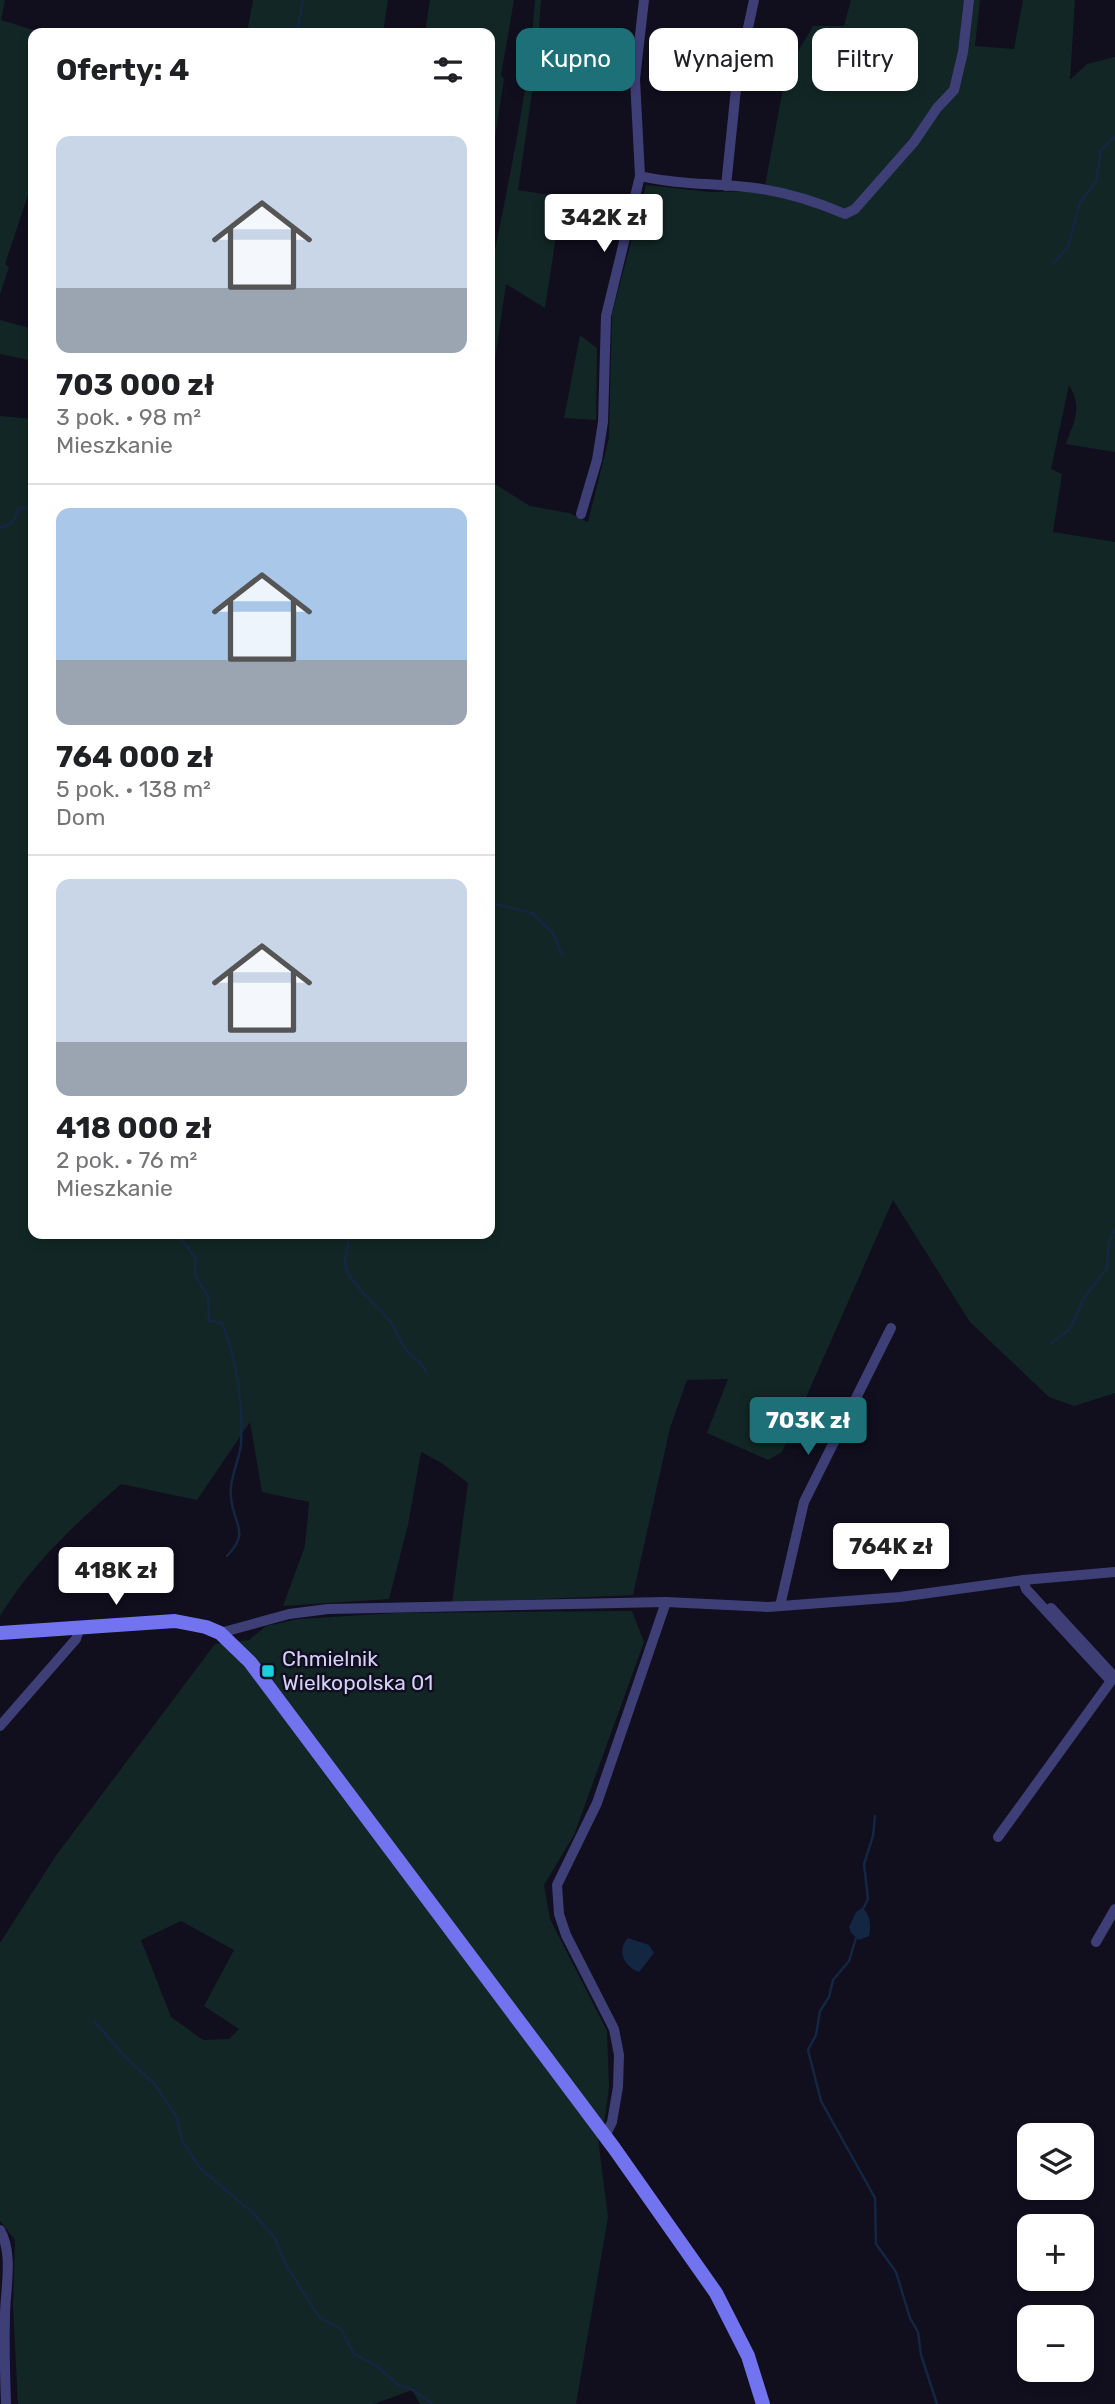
<!DOCTYPE html>
<html lang="pl">
<head>
<meta charset="utf-8">
<style>
  :root { --surface:#fff; --page:#f2f2f2; --text:#202124; --muted:#757577; --line:#e0e0e0; --accent:#1d7077 }
  body { margin:0; font-family:Rubik,sans-serif; background:var(--page); color:var(--text); height:100vh; display:flex; flex-direction:column; font-size:26px; white-space:nowrap }
  * { box-sizing:border-box; margin:0 }
  p { font-size:23px; color:var(--muted) }
  .icon { flex:none; width:38px; height:38px; fill:none; stroke:currentColor; stroke-width:2; stroke-linecap:round; stroke-linejoin:round }
  .map { position:relative; flex:1; overflow:hidden }
  .side { position:absolute; left:28px; top:28px; width:467px; height:1211px; display:flex; flex-direction:column; background:var(--surface); border-radius:14px; box-shadow:0 4px 10px #0003 }
  .side>* { flex:none }
  .hud { position:absolute; left:516px; top:28px; width:494px; height:63px; display:flex; gap:14px }
  .tools { position:absolute; left:1017px; top:2123px; display:grid; gap:14px }
  .tools a { display:grid; place-items:center; width:77px; height:77px; border-radius:14px; background:var(--surface); box-shadow:0 4px 10px #0003; font-size:35px }
  .price { position:absolute; translate:-50% -60px; padding:0 16px; border-radius:7px; background:#fff; color:#222; font-size:23px; line-height:46px; filter:drop-shadow(0 2px 4px #0008) }
  .price::after { content:''; position:absolute; left:50%; top:42px; width:21px; height:16px; margin-left:-10px; background:inherit; clip-path:polygon(0 0,100% 0,50% 100%) }
  .price.active { background:var(--accent); color:#fff }
  ul { padding:0; list-style:none }
  li { display:grid; align-content:center; gap:14px; height:371px; padding:0 28px }
  li+li { border-top:2px solid var(--line) }
  li span { display:grid; place-items:center; height:217px; border-radius:14px; color:#555 }
  li>.icon { margin-inline-start:auto }
  span .icon { width:126px; height:126px; fill:#fffc; stroke-width:1 }
  li b { font-size:30px }
  h2 { display:flex; justify-content:space-between; align-items:center; height:84px; padding:0 28px; font-size:30px }
  .tag { padding:0 24px; border-radius:14px; background:var(--surface); box-shadow:0 4px 10px #0003; font-size:24px; line-height:63px }
  .tag.active { background:var(--accent); color:#fff }
  .map>svg:first-child { display:block }
  .green { fill:#122725; fill-rule:evenodd }
  .water { fill:#142742 }
  .lines { fill:none; stroke-linecap:round; stroke-linejoin:round }
  .stream { stroke:#142742; stroke-width:2.5 }
  .street { stroke:#3f3f78; stroke-width:10 }
  .secondary { stroke:#7273ef; stroke-width:14 }
  .poi-dot { fill:#19d0dd; stroke:#110e1e; stroke-width:2.5 }
  .labels { text-anchor:middle; stroke-width:5; stroke-linejoin:round; paint-order:stroke }
  .poi-label { font-size:21px; fill:#d4d0fa; stroke:#110e1e; text-anchor:start }
</style>
</head>
<body>
<div class="map">
<svg width="1115" height="2404" viewBox="0 0 1115 2404">
  <rect width="100%" height="100%" fill="#110e1e"/>
  <path class="green" d="M0,0h5l-4,20 42,13h-10v147l-28,84 4,3 -9,27z
    M253,0h135l-5,33h-136z
    M430,0h84l-13,75 3,4 -14,91v-137h-65z
    M535,0h6l-4,58 -19,132 44,7 -17,111 -39,-24 -16,110v-132l3,-2c17,-86 36,-172 42,-260z
    M851,0h129l-5,46 39,3 9,-49h52l-5,80 17,-16 28,-7v395l-49,-8c8,-23 17,-36 3,-59l-18,84 11,5 -9,58 62,10v851l-41,13 -25,-9 -79,-75 -77,-122 -111,252 -14,8 -61,-27 21,-54 -41,1 -17,48 -37,167 -181,8 16,-120 -28,-21 -19,-10 -13,73 -19,74 -106,7 22,-60 4,-44 -47,-10 -12,-70 -53,78 -76,-16c-46,40 -89,80 -121,132v-1200l33,3v815h457v-738l5,-12 35,22 39,7 19,9 21,-84 3,-124 34,-129 64,7 54,-1 22,-119 27,-46h31z
    M589,202l39,11 -5,15 -39,-8z
    M0,320l33,9v32l-33,-7z
    M580,335l17,13 -1,72 -32,-2z
    M632,1611l12,31 -70,193 -30,50 6,34 57,112 2,56 -4,30 -7,22 10,78 -32,187h-156l-8,-14 -38,14h-356l-5,-98 2,-66 -15,-19v-278l55,-86 160,-213 34,-4 17,-14 33,-7 97,-6zM181,1921l53,29 -30,56 35,23 -10,10 -26,1 -32,-23 -30,-77z"/>
  <path class="water" d="M862,1908c9,6 9,19 7,28l-10,4 -8,-7 -2,-6 7,-15z
    M628,1938l21,7 5,8 -15,19c-15,-5 -23,-22 -11,-34z"/>
  <g class="lines">
    <path class="stream" d="M297,33l6,-33
      M1053,264l15,-17 12,-45 16,-20 5,-32 14,-13
      M0,528l13,-6 6,-13 14,-3
      M490,903l42,10 21,20 9,22
      M174,1234l11,9 11,16 -1,15 13,23 1,24 13,2c15,34 21,83 19,121 -2,18 -12,35 -10,53 2,28 20,34 -4,59
      M348,1234c3,14 -8,27 1,41 10,17 28,30 40,45 8,9 11,24 19,32 8,8 13,9 18,20
      M1050,1344l20,-15 14,-31 23,-30 2,-26 6,-13
      M862,1911l6,-12 -4,-35 9,-28 2,-20
      M856,1938l-7,23 -16,19 -4,17 -9,14 -4,24 -8,15 13,51 54,97 1,46 20,28 14,46 8,14 3,23 16,49
      M94,2021l34,39 26,23 23,35 5,22 18,28 53,45 21,24 13,30 33,51 21,11 13,25 23,12 21,19 13,4 22,15"/>
    <path class="street" d="M640,176c38,9 76,7 115,12 30,4 62,14 90,26l10,-5 59,-67 23,-34 17,-18 9,-38 6,-52
      M726,186l11,-107 17,-79
      M581,514l16,-54 6,-38 3,-106 34,-140 -5,-97 9,-79
      M780,1606l24,-104 87,-174
      M1051,1608l61,66
      M220,1633l69,-19 39,-5 338,-7 102,5 132,-10 123,-17 92,-8
      M0,1726l76,-87 4,-12
      M998,1837l113,-156 -85,-92 -3,-9
      M1096,1942l19,-33
      M605,2136l7,-14 6,-35 1,-32 -5,-26 -48,-94 -7,-21 -2,-29 40,-82 69,-201
      M0,2230c14,24 5,60 5,86 -1,30 0,59 1,88"/>
    <path class="secondary" d="M0,1633l175,-12 31,6 14,6 30,29 364,486 102,145 32,63 15,48"/>
  </g>
  <rect class="poi-dot" x="261" y="1664" width="14" height="14" rx="3.5"/>
  <g class="labels">
    <g class="poi-label">
      <text x="282" y="1666">Chmielnik<tspan x="282" dy="24">Wielkopolska 01</tspan></text>
    </g>
  </g>
</svg>
<div class="tools">
<a><svg class="icon" aria-label="layers" viewBox="0 0 24 24"><path d="M12 4l9 5-9 5-9-5zM3 14l9 5 9-5"/></svg></a>
<a>+</a>
<a>−</a>
</div>
<b class="price" style="left:604px;top:254px">342K zł</b>
<b class="price active" style="left:808px;top:1457px">703K zł</b>
<b class="price" style="left:891px;top:1583px">764K zł</b>
<b class="price" style="left:116px;top:1607px">418K zł</b>
<div class="hud">
<a class="tag active">Kupno</a>
<a class="tag">Wynajem</a>
<a class="tag">Filtry</a>
</div>
<section class="side">
<h2>Oferty: 4<svg class="icon" aria-label="filters" viewBox="0 0 24 24"><path d="M4 7h16M4 17h16"/><circle cx="9" cy="7" r="2"/><circle cx="15" cy="17" r="2"/></svg></h2>
<ul>
<li><span style="background:linear-gradient(#c9d6e8 70%,#9aa5b1 0)"><svg class="icon" aria-label="home" viewBox="0 0 24 24"><path d="M3 11l9-7 9 7M6 9v11h12V9"/></svg></span><div><b>703 000 zł</b><p>3 pok. · 98 m²</p><p>Mieszkanie</p></div></li>
<li><span style="background:linear-gradient(#a9c7e8 70%,#9aa5b1 0)"><svg class="icon" aria-label="home" viewBox="0 0 24 24"><path d="M3 11l9-7 9 7M6 9v11h12V9"/></svg></span><div><b>764 000 zł</b><p>5 pok. · 138 m²</p><p>Dom</p></div></li>
<li><span style="background:linear-gradient(#c9d6e8 75%,#9aa5b1 0)"><svg class="icon" aria-label="home" viewBox="0 0 24 24"><path d="M3 11l9-7 9 7M6 9v11h12V9"/></svg></span><div><b>418 000 zł</b><p>2 pok. · 76 m²</p><p>Mieszkanie</p></div></li>
</ul>
</section>
</div>
</body>
</html>
